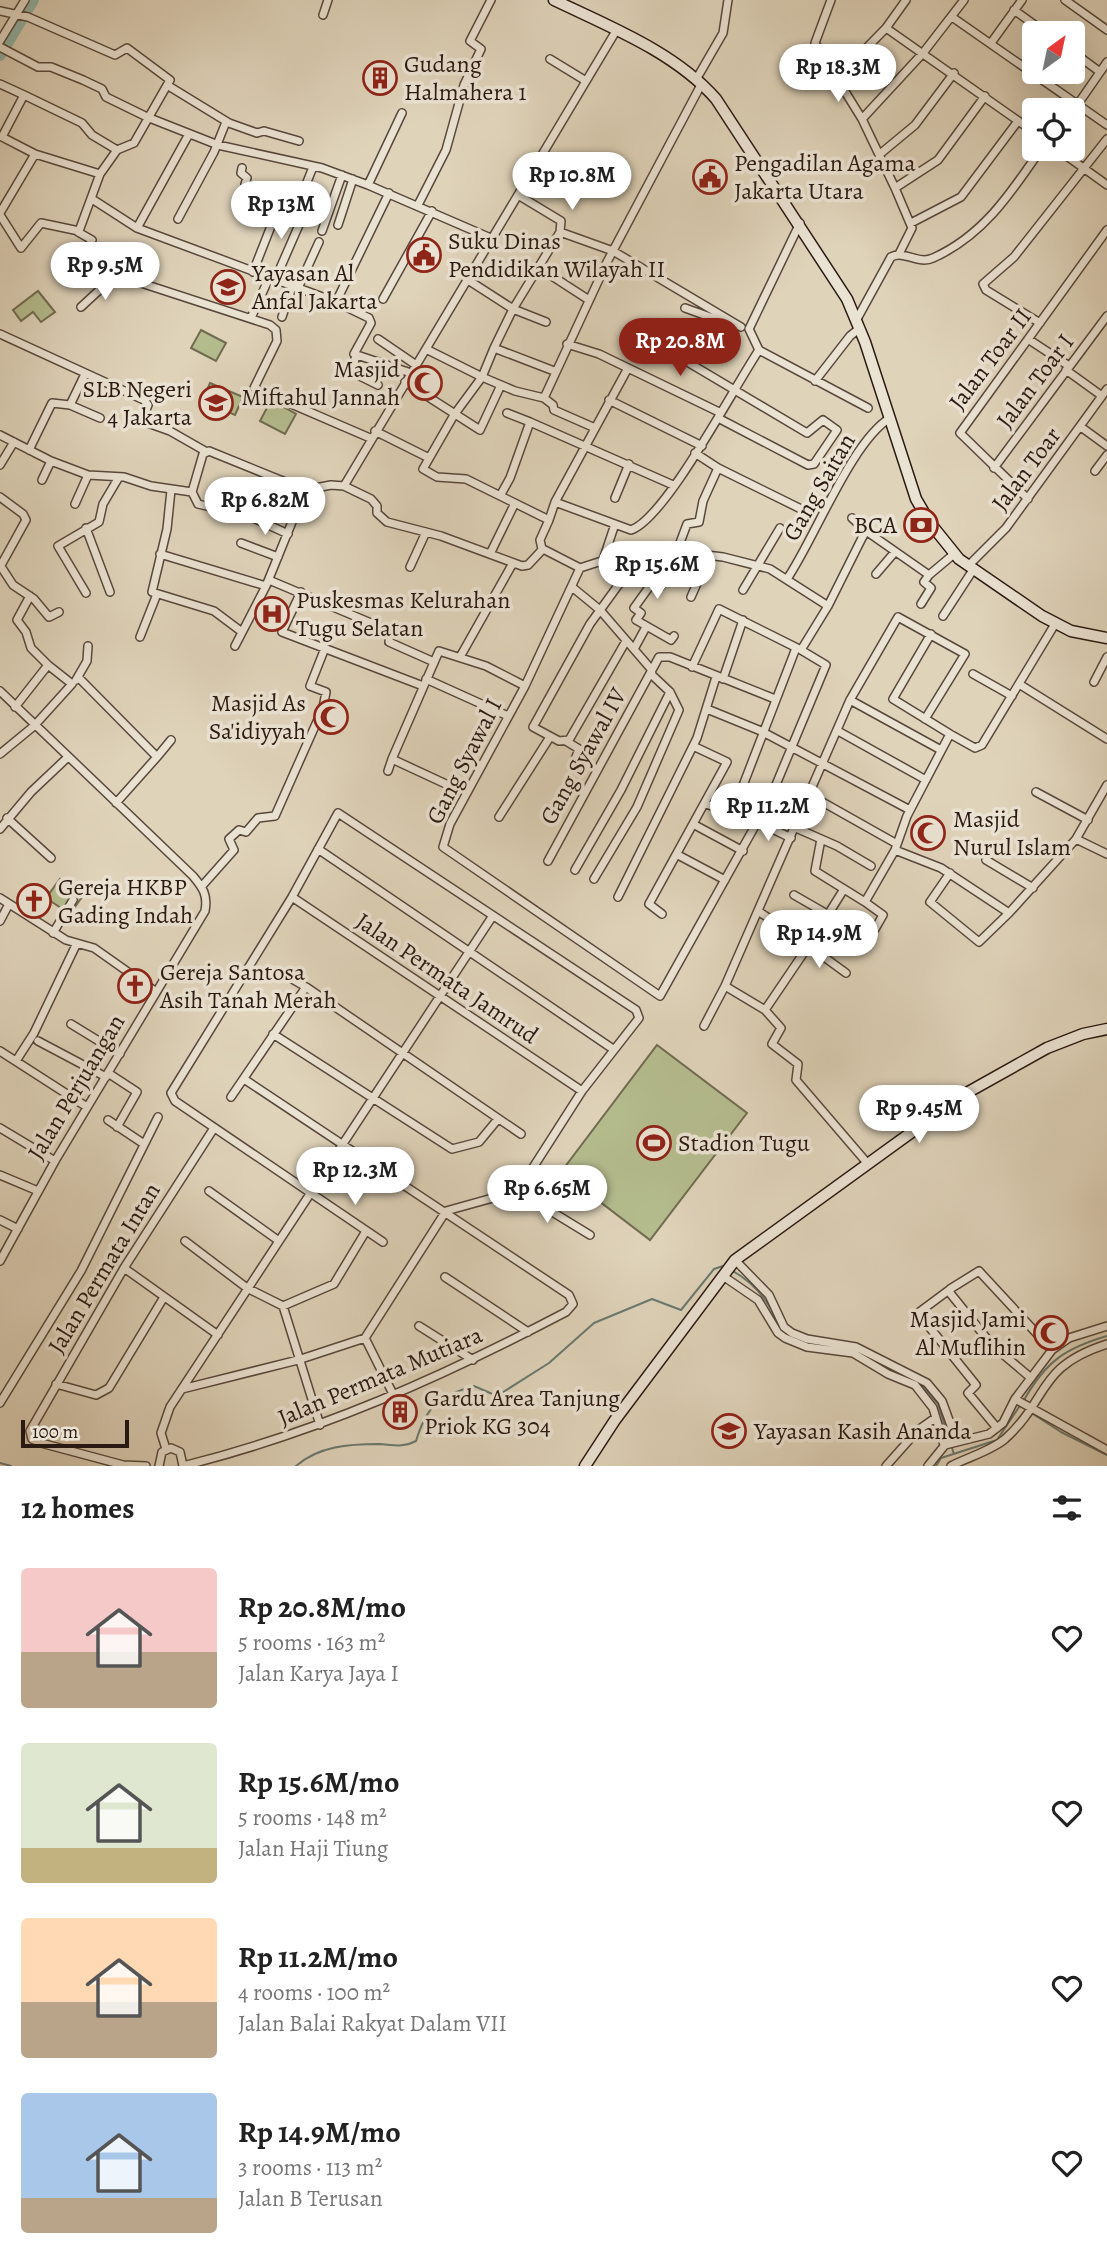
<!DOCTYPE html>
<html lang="en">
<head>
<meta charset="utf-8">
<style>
  :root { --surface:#fff; --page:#f2f2f2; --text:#222; --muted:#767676; --accent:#8f2418 }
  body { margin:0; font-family:Alegreya,serif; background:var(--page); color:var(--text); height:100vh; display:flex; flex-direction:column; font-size:26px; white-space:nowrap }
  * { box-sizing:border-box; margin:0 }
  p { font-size:23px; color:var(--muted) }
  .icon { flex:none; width:38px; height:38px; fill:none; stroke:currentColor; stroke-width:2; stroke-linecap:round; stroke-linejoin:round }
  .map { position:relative; height:1466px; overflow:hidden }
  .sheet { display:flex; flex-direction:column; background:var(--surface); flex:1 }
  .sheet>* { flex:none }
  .needle { width:46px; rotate:33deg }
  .tools { position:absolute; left:1022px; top:21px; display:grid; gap:14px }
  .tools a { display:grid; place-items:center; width:63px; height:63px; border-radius:7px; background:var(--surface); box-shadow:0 7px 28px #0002; font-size:35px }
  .scale { position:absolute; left:21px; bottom:18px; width:108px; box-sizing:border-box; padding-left:7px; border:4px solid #2b1a12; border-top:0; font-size:19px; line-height:24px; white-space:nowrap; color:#2b1a12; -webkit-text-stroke:5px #eae2d2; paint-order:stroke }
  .price { position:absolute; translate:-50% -60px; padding:0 16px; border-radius:24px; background:#fff; color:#222; font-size:23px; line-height:46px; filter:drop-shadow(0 2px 4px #0008) }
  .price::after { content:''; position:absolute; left:50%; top:42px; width:21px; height:16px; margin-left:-10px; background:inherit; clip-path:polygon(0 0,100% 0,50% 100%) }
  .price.active { background:var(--accent); color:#fff }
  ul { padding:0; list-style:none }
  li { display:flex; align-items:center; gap:21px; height:175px; padding:0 21px }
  li span { display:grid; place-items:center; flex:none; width:196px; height:140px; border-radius:7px; color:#555 }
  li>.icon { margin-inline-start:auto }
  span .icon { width:84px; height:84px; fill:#fffc; stroke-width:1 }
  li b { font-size:30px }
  h2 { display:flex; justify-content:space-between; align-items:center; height:84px; padding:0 21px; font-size:30px }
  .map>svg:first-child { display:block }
  .green { fill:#b4bc8e; stroke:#706b50; stroke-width:2 }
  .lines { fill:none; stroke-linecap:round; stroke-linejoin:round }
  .stream { stroke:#69796f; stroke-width:2 }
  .river { stroke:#93b8ad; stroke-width:12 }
  .minor-casing { stroke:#58483c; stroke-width:10 }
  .secondary-casing { stroke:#2b1a12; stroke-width:13 }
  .minor { stroke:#eae2d2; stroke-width:7 }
  .secondary { stroke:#eae2d2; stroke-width:10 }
  .labels { text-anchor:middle; stroke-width:7; stroke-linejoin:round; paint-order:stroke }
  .poi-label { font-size:24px; fill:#2b1a12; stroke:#eae2d2; text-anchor:start }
  .street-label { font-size:24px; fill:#2b1a12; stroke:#eae2d2 }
</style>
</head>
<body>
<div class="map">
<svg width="1107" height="1466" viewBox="0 0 1107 1466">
  <rect width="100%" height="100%" fill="#dfd3ba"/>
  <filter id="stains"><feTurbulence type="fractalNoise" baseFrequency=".00286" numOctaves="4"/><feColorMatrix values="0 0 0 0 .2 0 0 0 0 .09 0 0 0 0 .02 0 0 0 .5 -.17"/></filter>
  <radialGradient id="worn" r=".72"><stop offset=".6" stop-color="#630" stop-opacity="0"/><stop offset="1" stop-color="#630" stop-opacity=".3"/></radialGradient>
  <path class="green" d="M38,291l17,21 -14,10 -8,-10 -12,9 -8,-11z
    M201,330l25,13 -10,18 -25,-13z
    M210,383l33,14 -8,18 -33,-14z
    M271,400l25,14 -11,20 -25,-13z
    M60,879l22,18 -12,17 -24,-16z
    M657,1045l90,68 -97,127 -89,-68z"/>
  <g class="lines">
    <path class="stream" d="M731,1270c18,10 33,25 42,43
      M807,1343l12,1
      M882,1366l18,7
      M920,1383l18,21 11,35
      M1024,1400c22,-39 42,-52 83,-64
      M1030,1412l31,20 46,23
      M951,1445l3,9
      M0,1463l11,3
      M296,1466c23,-20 53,-22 83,-22 15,1 24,4 37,-3 11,-36 23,-45 58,-55l23,10 52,-33 45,-40 58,-24 29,11 33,-41 9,-3
      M936,1466l5,-8 56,-18 24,-36"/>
    <path class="river" d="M0,55l33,-55"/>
    <g class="minor-casing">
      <path id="minor" d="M831,0l-16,43 47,76
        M964,0l-41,53 -61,66 33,69 43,-28 47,-64
        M1065,0l42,30
        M1014,10l32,23
        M0,11l28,6 87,38 12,-7 43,32 -36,63 -17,7 -17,24 -21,57 -38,-8 -20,25
        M323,15l5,-15
        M952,17l155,108
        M886,28l148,104
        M0,41l25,-41
        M991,43l31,-43
        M0,47l38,20h13l32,13 19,9 4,8 41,20 71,28 104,23 46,17 125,54
        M1073,52l27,20
        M550,59l36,22
        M839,76l47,-48 20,-28
        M697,78l26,-45 5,-33
        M0,84l24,11
        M167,85l62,38 28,10 7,-2 35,10
        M1078,104l29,-42
        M1057,149l50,36
        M35,154l-33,-17 22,-42 58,28 10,12 25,15
        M880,154l35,-29 39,-52
        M242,168l-1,5 6,5 -2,6 14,5 -6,27 19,7
        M368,185l34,-72
        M895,188l17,40 -13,26
        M518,195l43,26 -1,11 53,19 128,76
        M301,197l12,-30
        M92,199l45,29 199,74 33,16 2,5 -17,31 57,19
        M418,205l28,-55 18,-65 17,-36 -11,-8 21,-41
        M0,213l35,-59 65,20
        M0,215l21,33
        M178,219l36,-67 12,-30
        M911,223l50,-26 57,-76
        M338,225l15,-46
        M137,228l52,-94
        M322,231l20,-56
        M78,232l14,8 -7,14
        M538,267l51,33
        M253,272l31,-79 25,9 -34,78
        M468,280l45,29 33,13
        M298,288l21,-46
        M383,299l49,-88
        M336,302l53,-109
        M81,307l27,-25 33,1 129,42 6,5 1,11 -23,47 116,50
        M685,308l50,18
        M282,317l10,-30
        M251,318l18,-40
        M857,319l34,-62c14,-7 27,8 42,1 50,-22 78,-65 108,-109
        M1040,323l-54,-33 -3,-6 31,-27 93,-118
        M749,329l51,-106
        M749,329l10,21
        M0,334l144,66 4,5 -6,16 28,10 35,20
        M378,339l38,26
        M1028,339l41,27
        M567,344l32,10 122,59
        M494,348l19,-39 47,-77
        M426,349l56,28 33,14 29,7 9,7 1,5 41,18
        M759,350l109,58
        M669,351l138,82 16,-13 14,10 -23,34 -6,1 -90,-47
        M356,355l-4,17 26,13
        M1066,370l36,26
        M554,371l-60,-23 -12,29 -28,38 -31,54 14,8 29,2 83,41 6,-18 73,-134
        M815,381l35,-45 10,-8
        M405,382l75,48 21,-45
        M544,398l63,-136 95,-179
        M609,400l93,46
        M70,405l15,-31
        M507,413l23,9
        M1081,427l26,19
        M375,431l54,27
        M0,435l51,26 37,14 36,2 27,9 41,6
        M29,450l23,-47 18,2 30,13
        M0,465l14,-23
        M718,468l87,43
        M994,468l113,-152
        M1095,471l12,-16
        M42,480l9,-19
        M344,486l272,-455
        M171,490l-4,39 -15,63 62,19 28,21
        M192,492l11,-38 6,-3 96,39 26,-5 13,1 27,13 6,7v7l10,9 54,14 81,30 6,-1 15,-16 37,19 31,-10 49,29 21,-35 42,5 47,12 58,37
        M192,492l6,12 51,12 39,18
        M500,496l10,-18 20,-56 143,63
        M0,497l23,17 3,6 -26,47
        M615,498l14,-34
        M1028,499l-68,-66 147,-203
        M555,502l76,28c35,-12 103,-143 128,-180
        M75,504l13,-29
        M852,518l14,13
        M86,528l24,64
        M241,543l37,14
        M542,549l-2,-9 9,-20
        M681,552l-3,-4 9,-24 12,-2 4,-21 15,-33 -23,-15
        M160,554l106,32
        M490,554l24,-49
        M602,563l13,-39
        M0,565l13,20 21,14 15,18 10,-5
        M968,566l38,-38 101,-139
        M410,567l16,-35
        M580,568l-55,118 -75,138 -7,23 217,149 110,-197 56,-134 -25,-15 27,-44 34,-68 4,-7 63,44 25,-21
        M876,574l18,-21
        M787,579c28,-41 64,-137 103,-161
        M269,580l121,51 -1,11 45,20
        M652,583l-18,25 7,5 -5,7 35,20 3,-4
        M572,587l28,23 51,59 1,6 18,17 9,18 -42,97 -43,72
        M743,590l37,-62
        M301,592l-19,40 141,54
        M86,593l-28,-47 41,-24 4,-18 16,-27
        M691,597l18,-41
        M921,604l10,-16 -7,-6 5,-7
        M943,616l30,-46
        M1055,624l-73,121 -7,3 -25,-14 -43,82 -12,34 46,18 68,45 67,-74 31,-54
        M931,634l-38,65 57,35
        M140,637l17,-43
        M626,641l-57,99 -10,1 -26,-14 57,-103 40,-55
        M235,646l31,-60 39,-96
        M634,649l12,-22
        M460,657l53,-94
        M692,667l27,-58 78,39
        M973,674l39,22
        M79,678l78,79 -41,46
        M426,679l82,37
        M723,679l20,-59
        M76,680l11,-19 1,-15
        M1094,682l13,-25
        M1019,684l88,55
        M0,691l193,185c10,12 15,19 12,35l-150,250 -55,100
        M850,700l91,50
        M15,707l33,-42 -17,-17 -5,-16 -9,-12 13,-24
        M707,709l54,22 149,79
        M838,731l88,49
        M566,741l13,8 -5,13
        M0,754l34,-28 38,-42 -24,-19
        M157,757l14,-17
        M388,771l4,-12
        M448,785l-56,-26 47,-108 47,15 39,20
        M1036,792l52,28
        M810,795l87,49
        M706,804l52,18 33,16
        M732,814l64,-166
        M499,817l51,-80
        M7,818l44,40
        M693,824l50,27
        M796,828l41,18 34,20
        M0,829l31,-37 37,-35
        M821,839l-6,32 29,18
        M1076,839l31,15
        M318,849l295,200
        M678,855l47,25
        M986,860l47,28
        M548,861l111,-204h11l105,42
        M575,870l46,-80 49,-98
        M950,873l-20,29 49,40 30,-29
        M202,886l32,-36 -5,-11 10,-9 7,2 12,-14 17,-2 48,-108 3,-16 -16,-6 15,-38
        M794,895l33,19
        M292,897l290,194
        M618,897l79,-159 19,-61
        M0,898l66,42 28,8 61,43
        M865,902l18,13 -8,14
        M758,911l51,34 35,-56 21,13 30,-52
        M662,914l-13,-10 78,-142 -34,-16
        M0,921l9,-17
        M824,921l25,20
        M53,933l20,-33
        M809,946l37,27
        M292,979l14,8
        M725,986l40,24 44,-65
        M765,1010l16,18 -9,16 26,20 -2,16 72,84
        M71,1024l49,30
        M704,1026l21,-40 125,-286 48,-83 67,37 -40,65
        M273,1034l179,115 27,-7 19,-23
        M38,1041l68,36
        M0,1051l87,56
        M16,1061l18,-28 42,-88
        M108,1073l29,19 -20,35
        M231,1097l75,-110 215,147
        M108,1120l36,24
        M0,1128l55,33
        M0,1175l38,16
        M209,1191l70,50
        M518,1191l72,44
        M0,1220l18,9
        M185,1241l62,47 36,18 51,-22 32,-53
        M735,1260l34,35 15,32 8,6 15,6 49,8 71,36 15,18 15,41
        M124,1268l94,67
        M723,1276l35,24 20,33 7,5 22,9 46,6 35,21 27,11 18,23 11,37
        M445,1277l83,55
        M949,1290l-31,23 58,72 -8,8 29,35
        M283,1306l37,119
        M419,1326l54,34
        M365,1338l29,58
        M1031,1378l-39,-33 -42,-52v-4l29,-18 73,79
        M56,1384l40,11 13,-7 55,-91
        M182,1389l116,-29 67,-22 81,-127 72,-20 64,-100 57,-73 -3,-8 -298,-197 -46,84 -121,196 4,8 208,141
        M1015,1399l92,51
        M0,1403l81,-132 77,-154
        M166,1449l-5,-16 9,-26 322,-490
        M146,1466l-23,-1 -82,-22 -9,-4 -2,-8 94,-163 90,-140
        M159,1466l3,-14 9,-4 9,4 3,14
        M183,1466c136,-34 259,-89 383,-154l7,-8 -4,-9 -325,-216
        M886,1466l32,-36 17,-12
        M928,1466l17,-21 44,-11 14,-11 12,-24 37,-49 17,-12 38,-12
        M951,1466c17,-9 40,-15 54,-27 45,-41 31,-72 102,-95"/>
    </g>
    <g class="secondary-casing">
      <path id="secondary" d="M554,0c54,26 121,52 162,99l131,200 18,43 51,157 14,24 29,36 83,57 29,15 36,7
        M585,1466l30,-46 120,-160 228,-165 84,-47 36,-14 24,-5"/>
    </g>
    <use href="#minor" class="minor"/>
    <use href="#secondary" class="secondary"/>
  </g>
  <defs>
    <g id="building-ring" transform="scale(1.75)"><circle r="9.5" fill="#eae2d2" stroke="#8f2418" stroke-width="1.5"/><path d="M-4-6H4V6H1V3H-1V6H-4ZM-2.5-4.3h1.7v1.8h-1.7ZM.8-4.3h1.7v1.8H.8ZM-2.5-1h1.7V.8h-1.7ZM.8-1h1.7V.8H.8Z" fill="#8f2418"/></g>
    <g id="civic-ring" transform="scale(1.75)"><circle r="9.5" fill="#eae2d2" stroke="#8f2418" stroke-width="1.5"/><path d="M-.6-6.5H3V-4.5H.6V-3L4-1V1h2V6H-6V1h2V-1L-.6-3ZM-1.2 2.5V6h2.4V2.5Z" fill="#8f2418"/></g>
    <g id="school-ring" transform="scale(1.75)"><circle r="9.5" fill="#eae2d2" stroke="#8f2418" stroke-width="1.5"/><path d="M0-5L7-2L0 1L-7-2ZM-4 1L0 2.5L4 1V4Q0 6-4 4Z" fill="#8f2418"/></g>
    <g id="mosque-ring" transform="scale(1.75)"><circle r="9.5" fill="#eae2d2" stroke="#8f2418" stroke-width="1.5"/><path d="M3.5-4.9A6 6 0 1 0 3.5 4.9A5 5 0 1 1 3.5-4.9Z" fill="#8f2418"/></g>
    <g id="bank-ring" transform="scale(1.75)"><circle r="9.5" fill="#eae2d2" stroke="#8f2418" stroke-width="1.5"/><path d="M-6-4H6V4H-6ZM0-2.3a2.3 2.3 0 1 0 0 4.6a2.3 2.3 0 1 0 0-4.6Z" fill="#8f2418"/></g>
    <g id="hospital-ring" transform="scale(1.75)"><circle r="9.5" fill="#eae2d2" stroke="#8f2418" stroke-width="1.5"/><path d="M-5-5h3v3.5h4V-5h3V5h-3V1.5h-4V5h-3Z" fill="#8f2418"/></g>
    <g id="church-ring" transform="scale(1.75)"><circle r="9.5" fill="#eae2d2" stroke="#8f2418" stroke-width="1.5"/><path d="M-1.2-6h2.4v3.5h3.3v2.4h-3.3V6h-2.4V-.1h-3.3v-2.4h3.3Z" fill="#8f2418"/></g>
    <g id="stadium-ring" transform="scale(1.75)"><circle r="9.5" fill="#eae2d2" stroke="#8f2418" stroke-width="1.5"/><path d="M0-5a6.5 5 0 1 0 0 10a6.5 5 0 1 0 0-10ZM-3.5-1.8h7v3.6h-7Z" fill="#8f2418"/></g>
  </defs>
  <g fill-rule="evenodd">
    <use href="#building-ring" x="380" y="78"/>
    <use href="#civic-ring" x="710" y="177"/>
    <use href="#civic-ring" x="424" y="255"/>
    <use href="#school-ring" x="228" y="287"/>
    <use href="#mosque-ring" x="425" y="383"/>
    <use href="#school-ring" x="216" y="403"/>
    <use href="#bank-ring" x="921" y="525"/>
    <use href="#hospital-ring" x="272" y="614"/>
    <use href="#mosque-ring" x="331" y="717"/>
    <use href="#mosque-ring" x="928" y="833"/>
    <use href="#church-ring" x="34" y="901"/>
    <use href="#church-ring" x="135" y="986"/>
    <use href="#stadium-ring" x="654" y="1143"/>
    <use href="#mosque-ring" x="1051" y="1333"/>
    <use href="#building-ring" x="400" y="1412"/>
    <use href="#school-ring" x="729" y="1431"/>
  </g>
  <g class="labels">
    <g class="poi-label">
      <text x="404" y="72">Gudang<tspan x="404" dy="28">Halmahera 1</tspan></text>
      <text x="734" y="171">Pengadilan Agama<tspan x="734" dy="28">Jakarta Utara</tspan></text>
      <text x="448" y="249">Suku Dinas<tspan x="448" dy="28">Pendidikan Wilayah II</tspan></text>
      <text x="252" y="281">Yayasan Al<tspan x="252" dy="28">Anfal Jakarta</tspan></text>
      <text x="400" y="377" text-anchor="end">Masjid<tspan x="400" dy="28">Miftahul Jannah</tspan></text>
      <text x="192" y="397" text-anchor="end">SLB Negeri<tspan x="192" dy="28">4 Jakarta</tspan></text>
      <text x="897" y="533" text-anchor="end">BCA</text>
      <text x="296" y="608">Puskesmas Kelurahan<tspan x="296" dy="28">Tugu Selatan</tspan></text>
      <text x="306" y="711" text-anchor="end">Masjid As<tspan x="306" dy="28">Sa'idiyyah</tspan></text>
      <text x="953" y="827">Masjid<tspan x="953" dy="28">Nurul Islam</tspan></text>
      <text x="58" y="895">Gereja HKBP<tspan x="58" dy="28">Gading Indah</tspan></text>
      <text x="160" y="980">Gereja Santosa<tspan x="160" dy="28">Asih Tanah Merah</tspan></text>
      <text x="678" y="1151">Stadion Tugu</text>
      <text x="1026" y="1327" text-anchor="end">Masjid Jami<tspan x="1026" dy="28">Al Muflihin</tspan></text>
      <text x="424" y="1406">Gardu Area Tanjung<tspan x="424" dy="28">Priok KG 304</tspan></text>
      <text x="754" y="1439">Yayasan Kasih Ananda</text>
    </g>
    <g class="street-label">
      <text transform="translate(990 359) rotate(-53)" y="8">Jalan Toar II</text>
      <text transform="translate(1035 381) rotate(-53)" y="8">Jalan Toar I</text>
      <text transform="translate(1026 469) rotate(-53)" y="8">Jalan Toar</text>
      <text transform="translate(819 487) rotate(-60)" y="8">Gang Saitan</text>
      <text transform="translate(583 756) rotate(-61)" y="8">Gang Syawal IV</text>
      <text transform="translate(464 761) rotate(-63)" y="8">Gang Syawal I</text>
      <text transform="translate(447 978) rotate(34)" y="8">Jalan Permata Jamrud</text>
      <text transform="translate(76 1087) rotate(-59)" y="8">Jalan Perjuangan</text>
      <text transform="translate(104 1268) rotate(-59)" y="8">Jalan Permata Intan</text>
      <text transform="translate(380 1376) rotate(-23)" y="8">Jalan Permata Mutiara</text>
    </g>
  </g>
  <rect width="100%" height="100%" filter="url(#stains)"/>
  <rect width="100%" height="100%" fill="url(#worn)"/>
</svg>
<div class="tools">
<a><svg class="needle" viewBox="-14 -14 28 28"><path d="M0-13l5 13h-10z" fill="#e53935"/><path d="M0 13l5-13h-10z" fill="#767676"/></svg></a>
<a><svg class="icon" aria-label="locate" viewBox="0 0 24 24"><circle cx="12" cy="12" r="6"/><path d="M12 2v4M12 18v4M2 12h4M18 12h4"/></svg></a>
</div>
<div class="scale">100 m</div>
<b class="price" style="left:838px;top:104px">Rp 18.3M</b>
<b class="price" style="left:572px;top:212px">Rp 10.8M</b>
<b class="price" style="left:281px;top:241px">Rp 13M</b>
<b class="price" style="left:105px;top:302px">Rp 9.5M</b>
<b class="price active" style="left:680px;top:378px">Rp 20.8M</b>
<b class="price" style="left:265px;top:537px">Rp 6.82M</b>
<b class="price" style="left:657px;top:601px">Rp 15.6M</b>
<b class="price" style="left:768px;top:843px">Rp 11.2M</b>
<b class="price" style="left:819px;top:970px">Rp 14.9M</b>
<b class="price" style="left:919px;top:1145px">Rp 9.45M</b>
<b class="price" style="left:355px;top:1207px">Rp 12.3M</b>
<b class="price" style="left:547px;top:1225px">Rp 6.65M</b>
</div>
<section class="sheet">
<h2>12 homes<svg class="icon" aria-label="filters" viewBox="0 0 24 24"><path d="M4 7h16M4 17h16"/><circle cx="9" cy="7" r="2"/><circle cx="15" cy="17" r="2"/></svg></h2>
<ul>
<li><span style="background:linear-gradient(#f6c9c9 60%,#b9a48a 0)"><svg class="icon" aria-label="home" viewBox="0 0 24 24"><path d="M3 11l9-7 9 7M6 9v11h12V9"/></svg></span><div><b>Rp 20.8M/mo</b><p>5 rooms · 163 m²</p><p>Jalan Karya Jaya I</p></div><svg class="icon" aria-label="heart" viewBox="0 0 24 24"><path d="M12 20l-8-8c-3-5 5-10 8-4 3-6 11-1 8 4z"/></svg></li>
<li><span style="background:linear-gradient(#dfe7d0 75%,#c2b280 0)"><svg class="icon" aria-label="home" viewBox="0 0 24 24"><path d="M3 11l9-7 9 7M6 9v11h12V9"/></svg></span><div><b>Rp 15.6M/mo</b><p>5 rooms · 148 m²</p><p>Jalan Haji Tiung</p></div><svg class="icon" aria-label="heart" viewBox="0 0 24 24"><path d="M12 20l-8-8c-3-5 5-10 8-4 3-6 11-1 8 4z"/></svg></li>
<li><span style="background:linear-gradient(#ffd9b3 60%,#b9a48a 0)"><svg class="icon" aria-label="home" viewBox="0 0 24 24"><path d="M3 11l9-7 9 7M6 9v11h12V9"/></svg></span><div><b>Rp 11.2M/mo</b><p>4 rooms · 100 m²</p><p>Jalan Balai Rakyat Dalam VII</p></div><svg class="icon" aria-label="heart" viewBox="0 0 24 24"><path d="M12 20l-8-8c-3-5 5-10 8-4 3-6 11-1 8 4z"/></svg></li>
<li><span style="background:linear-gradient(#a9c7e8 75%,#b9a48a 0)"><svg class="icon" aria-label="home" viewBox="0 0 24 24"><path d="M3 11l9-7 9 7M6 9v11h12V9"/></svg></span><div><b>Rp 14.9M/mo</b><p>3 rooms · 113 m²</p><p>Jalan B Terusan</p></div><svg class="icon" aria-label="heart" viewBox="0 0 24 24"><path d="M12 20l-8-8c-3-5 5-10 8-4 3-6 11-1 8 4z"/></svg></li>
</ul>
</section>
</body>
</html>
